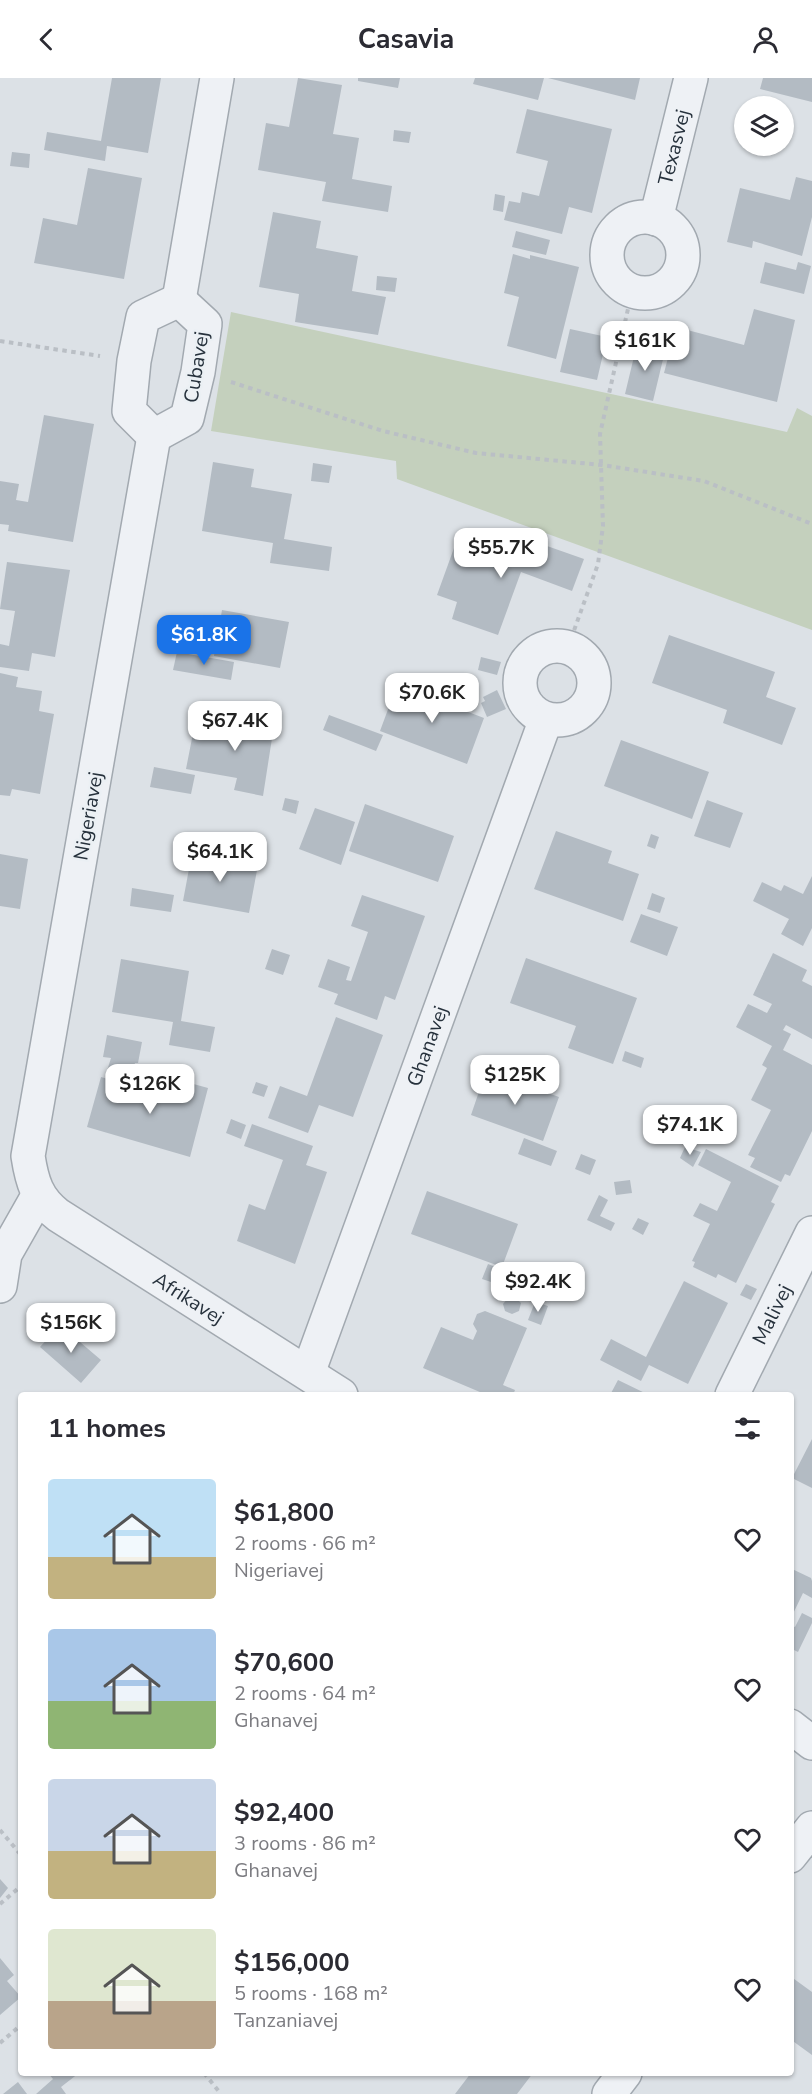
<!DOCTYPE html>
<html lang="en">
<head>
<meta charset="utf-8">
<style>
  :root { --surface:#fff; --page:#f7f7f7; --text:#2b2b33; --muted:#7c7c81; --accent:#1a73e8 }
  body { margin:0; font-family:"Nunito Sans",sans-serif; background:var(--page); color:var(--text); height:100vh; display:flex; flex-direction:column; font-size:22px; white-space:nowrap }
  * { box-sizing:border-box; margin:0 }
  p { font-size:20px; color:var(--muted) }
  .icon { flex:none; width:33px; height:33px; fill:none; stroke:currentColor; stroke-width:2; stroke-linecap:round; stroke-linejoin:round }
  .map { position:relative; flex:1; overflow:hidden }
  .details { position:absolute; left:18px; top:1314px; width:776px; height:684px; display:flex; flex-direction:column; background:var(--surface); border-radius:6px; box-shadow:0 2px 4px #0004 }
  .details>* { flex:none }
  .buttons { position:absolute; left:734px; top:18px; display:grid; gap:12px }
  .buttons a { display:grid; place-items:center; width:60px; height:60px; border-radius:50%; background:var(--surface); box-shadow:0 2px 4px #0004; font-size:30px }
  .price { position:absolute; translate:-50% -51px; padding:0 14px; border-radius:12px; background:#fff; color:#222; font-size:20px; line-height:39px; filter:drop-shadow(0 2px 3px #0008) }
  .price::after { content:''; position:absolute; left:50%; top:36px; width:18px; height:14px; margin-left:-9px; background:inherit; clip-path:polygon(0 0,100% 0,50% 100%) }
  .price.selected { background:var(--accent); color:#fff }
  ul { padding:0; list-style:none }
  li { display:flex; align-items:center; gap:18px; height:150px; padding:0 30px }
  li span { display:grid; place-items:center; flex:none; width:168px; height:120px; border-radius:6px; color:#555 }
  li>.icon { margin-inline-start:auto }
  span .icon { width:72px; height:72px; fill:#fffc; stroke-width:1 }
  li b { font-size:26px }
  h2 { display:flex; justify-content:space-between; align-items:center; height:72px; padding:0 30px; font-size:26px }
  header { display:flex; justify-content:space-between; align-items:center; height:78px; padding:0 30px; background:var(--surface); font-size:27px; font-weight:700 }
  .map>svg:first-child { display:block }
  .green { fill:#c4d0bd }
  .building { fill:#b3bbc3 }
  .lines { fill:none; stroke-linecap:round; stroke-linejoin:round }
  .minor-casing { stroke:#a2a9b0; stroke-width:36 }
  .path { stroke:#babfc5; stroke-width:4; stroke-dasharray:4.5 4.5; stroke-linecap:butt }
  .minor { stroke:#eef1f5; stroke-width:33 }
  .labels { text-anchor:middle; stroke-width:5; stroke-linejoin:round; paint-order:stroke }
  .street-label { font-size:20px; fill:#26313c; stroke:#ebf0f4 }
</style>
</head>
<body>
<header><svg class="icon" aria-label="back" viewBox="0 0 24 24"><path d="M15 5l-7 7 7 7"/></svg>Casavia<svg class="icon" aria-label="person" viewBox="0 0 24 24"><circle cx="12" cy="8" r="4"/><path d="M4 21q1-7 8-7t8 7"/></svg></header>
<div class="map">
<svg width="812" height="2016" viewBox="0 0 812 2016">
  <rect width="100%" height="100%" fill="#dce1e6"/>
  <path class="green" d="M231,234l556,120 10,-24 15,8v214l-415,-151 -1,-18 -185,-30z"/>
  <path class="building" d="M112,0h49l-13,75 -41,-7 -2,15 -61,-11 3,-18 54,9z
    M298,0l44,7 -9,49 26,4 -7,41 40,7 -4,26 -66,-11 4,-19 -68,-12 8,-47 23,4z
    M358,0h42l-2,10 -40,-7z
    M475,0h69l-6,22 -65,-16z
    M548,0h92l-5,22z
    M763,0h49v24l-52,-13z
    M527,31l85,20 -20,84 -23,-6 -7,27 -58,-14 5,-19 11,2 2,-11 17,4 9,-35 -32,-8z
    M394,52l17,2 -2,11 -16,-2z
    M12,74l18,2 -1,14 -19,-2z
    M88,90l54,10 -18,101 -90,-16 9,-45 34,7z
    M796,99l16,4v36l-10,39 -49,-15 -1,7 -25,-6 13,-54 50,12z
    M495,116l10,2 -2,16 -10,-2z
    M273,134l48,9 -5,27 42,8 -6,35 34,6 -8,38 -83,-13 4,-28 -40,-7z
    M516,153l34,9 -4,15 -34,-8z
    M513,176l17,5v-4l49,12 -23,92 -49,-13 12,-49 -15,-4z
    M765,184l31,8 2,-8 13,4 -7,28 -44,-11z
    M377,198l20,2 -2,14 -19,-2z
    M754,231l41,11 -18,82 -113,-29 12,-46 68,18z
    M570,251l37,8 -10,43 -37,-8z
    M637,266l28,7 -12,50 -28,-7z
    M44,337l50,9 -21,118 -65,-11 1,-6 -9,-1v-43l19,3 -3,16 12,2z
    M213,384l41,7 -3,18 41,7 -8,45 48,8 -3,24 -59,-8 3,-20 -71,-12z
    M313,385l19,3 -3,17 -18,-2z
    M481,458l45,16 4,-12 54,19 -12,32 -51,-19 -23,63 -46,-16 5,-17 -20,-7 17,-47 20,7z
    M7,484l63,8 -15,87 -23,-4 -3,18 -29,-4v-23l9,2 6,-35 -15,-2z
    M222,532l67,12 -9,46 -66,-12z
    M669,557l106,37 -9,25 30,11 -14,37 -59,-22 4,-13 -75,-27z
    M177,574l57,10 -3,18 -58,-10z
    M481,579l20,5 -4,13 -19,-5z
    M0,595l18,4 -2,10 26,4 -3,20 15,3 -14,80 -28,-5 -2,7 -10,-1z
    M397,607l87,33 -17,46 -87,-33z
    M497,612l9,19 -19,8 -6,-14 4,-2 -2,-4z
    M238,635l37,6 -12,77 -29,-6 3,-12 -51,-9 9,-46 40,7z
    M329,637l54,20 -7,16 -53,-21z
    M621,662l88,32 -17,47 -88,-33z
    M154,689l41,8 -4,19 -41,-7z
    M285,720l14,3 -3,13 -14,-4z
    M707,722l36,13 -13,35 -36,-12z
    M365,726l89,32 -16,46 -89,-31z
    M315,730l40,14 -14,43 -42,-16z
    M556,753l56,20 -4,12 31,11 -16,47 -89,-32z
    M651,756l8,3 -4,12 -8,-3z
    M192,775l66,12 -9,48 -66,-12z
    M0,776l28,5 -8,50 -20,-3z
    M812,798v52l-9,18 -22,-12 8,-15 -36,-18 9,-19 19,9 3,-6 19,9z
    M132,810l42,7 -3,17 -41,-6z
    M652,815l13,5 -5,15 -13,-4z
    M362,817l63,21 -30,84 -10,-4 -8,24 -43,-16 4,-10 -20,-7 10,-28 22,8 -4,13 5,1 17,-49 -17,-6z
    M641,836l37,13 -11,29 -37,-14z
    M272,871l18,6 -7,20 -18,-6z
    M773,875l34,17 -5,11 10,5v53l-26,-14 -3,5 8,4 -8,16 29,15v66l-22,45 -5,-2 -4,8 -31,-15 5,-9 -7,-3 23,-45 -20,-10 16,-32 -5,-3 10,-19 -36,-19 12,-23 19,9 5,-9 -19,-9z
    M526,880l111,40 -24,66 -45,-16 8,-22 -66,-23z
    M121,881l68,12 -8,50 34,6 -5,25 -41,-7 4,-23 -61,-10z
    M336,939l47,18 -30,82 -34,-12 -11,28 -40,-15 12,-32 27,10z
    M107,957l35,7 -4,21h-3l-6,18 -23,-7 5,-16 -8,-1z
    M625,973l19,7 -3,10 -19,-7z
    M486,993l73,26 -16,44 -72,-26z
    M101,999l73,21 5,-18 29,8 -18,69 -103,-30z
    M256,1004l12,4 -4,11 -12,-4z
    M231,1041l15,6 -5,14 -15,-6z
    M252,1046l61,22 -7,19 21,7 -32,92 -58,-23 12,-37 16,6 18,-50 -39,-14z
    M524,1060l33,13 -6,15 -33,-12z
    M685,1069l16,5 -8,15 -13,-9z
    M706,1071l73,37 -8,16 4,2 -39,79 -18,-9 -2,4 -23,-11 2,-5 -3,-1 18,-37 -17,-8 7,-13 17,8 14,-29 -33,-17z
    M581,1076l15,6 -6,15 -15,-6z
    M630,1102l2,13 -16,2 -2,-13z
    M427,1113l91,33 -16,43 -91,-33z
    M599,1117l9,5 -8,16 15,7 -4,8 -24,-11z
    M638,1140l11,5 -6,12 -11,-6z
    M488,1186l38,15 -5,13 -39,-13z
    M684,1203l44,22 -40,81 -39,-19 -8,16 -41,-21 11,-21 35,18z
    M746,1206l11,5 -6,11 -11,-5z
    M515,1219l6,6 -2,8 -7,3 -7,-3 -2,-7 5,-6z
    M535,1224l13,4 -7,19 -13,-5z
    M485,1233l42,17 -24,57 12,5 -2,5h-26l-64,-27 18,-41 32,13 4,-9 -4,-7 4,-10z
    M60,1247l41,35 -20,23 -41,-36z
    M618,1302l31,15h-39z
    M812,1361v49l-20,-10z
    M790,1490l21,10 1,3v17l-9,-5 -13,27z
    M802,1535l10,5v5l-14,29 -8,-4v-23l5,2z
    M0,1801l8,9 -8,10z
    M0,1880l14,17 -7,6 14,16 -21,18z
    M790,1898l22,16v63l-22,-16z
    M48,1995h31l-18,14 5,7h-30l17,-15z
    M471,1995h62l-16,21h-62z
    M18,2004l9,12h-24z"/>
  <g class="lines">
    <g class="minor-casing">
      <g id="minor">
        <circle cx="645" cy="177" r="38"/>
        <path id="s1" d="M656,141l35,-141"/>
        <path d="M179,222l26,24 -7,48 -11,46 -33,18 -25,-25 5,-50 9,-44z"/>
        <path d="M179,222l38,-222"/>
        <path id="s2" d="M154,358l-126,720c4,26 9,43 30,59l283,180"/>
        <circle cx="557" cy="605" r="37"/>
        <path d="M0,1208l5,-32 33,-58"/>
        <path id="s3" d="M308,1295l238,-654"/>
        <path id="s4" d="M732,1317l80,-162"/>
        <path d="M790,1648l22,17"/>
        <path d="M790,1778l22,-28"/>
        <path d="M609,2016l16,-21"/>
      </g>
    </g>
    <path class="path" d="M0,263l100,15
      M231,304l152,49 93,22 126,12 102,16 108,43
      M568,569l30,-83 5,-38 -3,-92 32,-143
      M0,1752l21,25
      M0,1826l21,-18
      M0,1965l21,-18
      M204,1995l17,21"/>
    <use href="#minor" class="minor"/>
  </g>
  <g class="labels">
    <g class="street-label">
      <text dy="7" stroke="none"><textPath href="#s1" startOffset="74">Texasvej</textPath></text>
      <text transform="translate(196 289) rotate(-81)" y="7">Cubavej</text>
      <text transform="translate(88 738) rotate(-80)" y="7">Nigeriavej</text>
      <text dy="7" stroke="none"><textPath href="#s3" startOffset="348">Ghanavej</textPath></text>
      <text dy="7" stroke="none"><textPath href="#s2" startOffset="954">Afrikavej</textPath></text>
      <text dy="7" stroke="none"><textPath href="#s4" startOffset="90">Malivej</textPath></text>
    </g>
  </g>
</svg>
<div class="buttons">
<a><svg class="icon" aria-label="layers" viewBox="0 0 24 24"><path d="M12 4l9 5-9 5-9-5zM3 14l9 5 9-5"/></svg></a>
</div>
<b class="price" style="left:645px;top:294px">$161K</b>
<b class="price" style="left:501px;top:501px">$55.7K</b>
<b class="price selected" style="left:204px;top:588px">$61.8K</b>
<b class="price" style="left:432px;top:646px">$70.6K</b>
<b class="price" style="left:235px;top:674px">$67.4K</b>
<b class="price" style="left:220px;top:805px">$64.1K</b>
<b class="price" style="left:515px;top:1028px">$125K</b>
<b class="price" style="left:150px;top:1037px">$126K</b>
<b class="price" style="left:690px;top:1078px">$74.1K</b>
<b class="price" style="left:538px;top:1235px">$92.4K</b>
<b class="price" style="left:71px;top:1276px">$156K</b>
<section class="details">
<h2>11 homes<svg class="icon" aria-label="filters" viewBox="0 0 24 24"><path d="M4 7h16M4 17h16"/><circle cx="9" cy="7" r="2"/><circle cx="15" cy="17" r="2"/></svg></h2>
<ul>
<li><span style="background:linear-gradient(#bfe0f5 65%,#c2b280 0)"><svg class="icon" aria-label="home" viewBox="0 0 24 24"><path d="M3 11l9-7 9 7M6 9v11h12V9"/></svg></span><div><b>$61,800</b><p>2 rooms · 66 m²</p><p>Nigeriavej</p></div><svg class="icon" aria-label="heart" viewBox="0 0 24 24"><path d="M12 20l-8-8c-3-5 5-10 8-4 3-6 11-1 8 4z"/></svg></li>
<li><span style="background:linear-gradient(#a9c7e8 60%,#8fb573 0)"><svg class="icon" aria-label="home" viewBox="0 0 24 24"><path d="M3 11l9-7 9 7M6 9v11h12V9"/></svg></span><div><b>$70,600</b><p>2 rooms · 64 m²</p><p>Ghanavej</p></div><svg class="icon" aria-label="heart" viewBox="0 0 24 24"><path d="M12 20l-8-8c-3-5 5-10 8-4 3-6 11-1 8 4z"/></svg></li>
<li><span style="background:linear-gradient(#c9d6e8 60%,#c2b280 0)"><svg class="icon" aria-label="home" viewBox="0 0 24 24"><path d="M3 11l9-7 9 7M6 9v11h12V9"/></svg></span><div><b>$92,400</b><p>3 rooms · 86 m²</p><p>Ghanavej</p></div><svg class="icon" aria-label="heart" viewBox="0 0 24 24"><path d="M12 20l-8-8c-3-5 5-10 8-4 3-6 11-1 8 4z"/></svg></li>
<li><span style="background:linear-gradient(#dfe7d0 60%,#b9a48a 0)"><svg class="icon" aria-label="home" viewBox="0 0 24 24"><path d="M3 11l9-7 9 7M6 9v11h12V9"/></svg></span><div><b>$156,000</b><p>5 rooms · 168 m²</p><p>Tanzaniavej</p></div><svg class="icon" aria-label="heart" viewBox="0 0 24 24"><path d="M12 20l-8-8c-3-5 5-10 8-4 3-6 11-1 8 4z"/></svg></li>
</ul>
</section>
</div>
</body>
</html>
